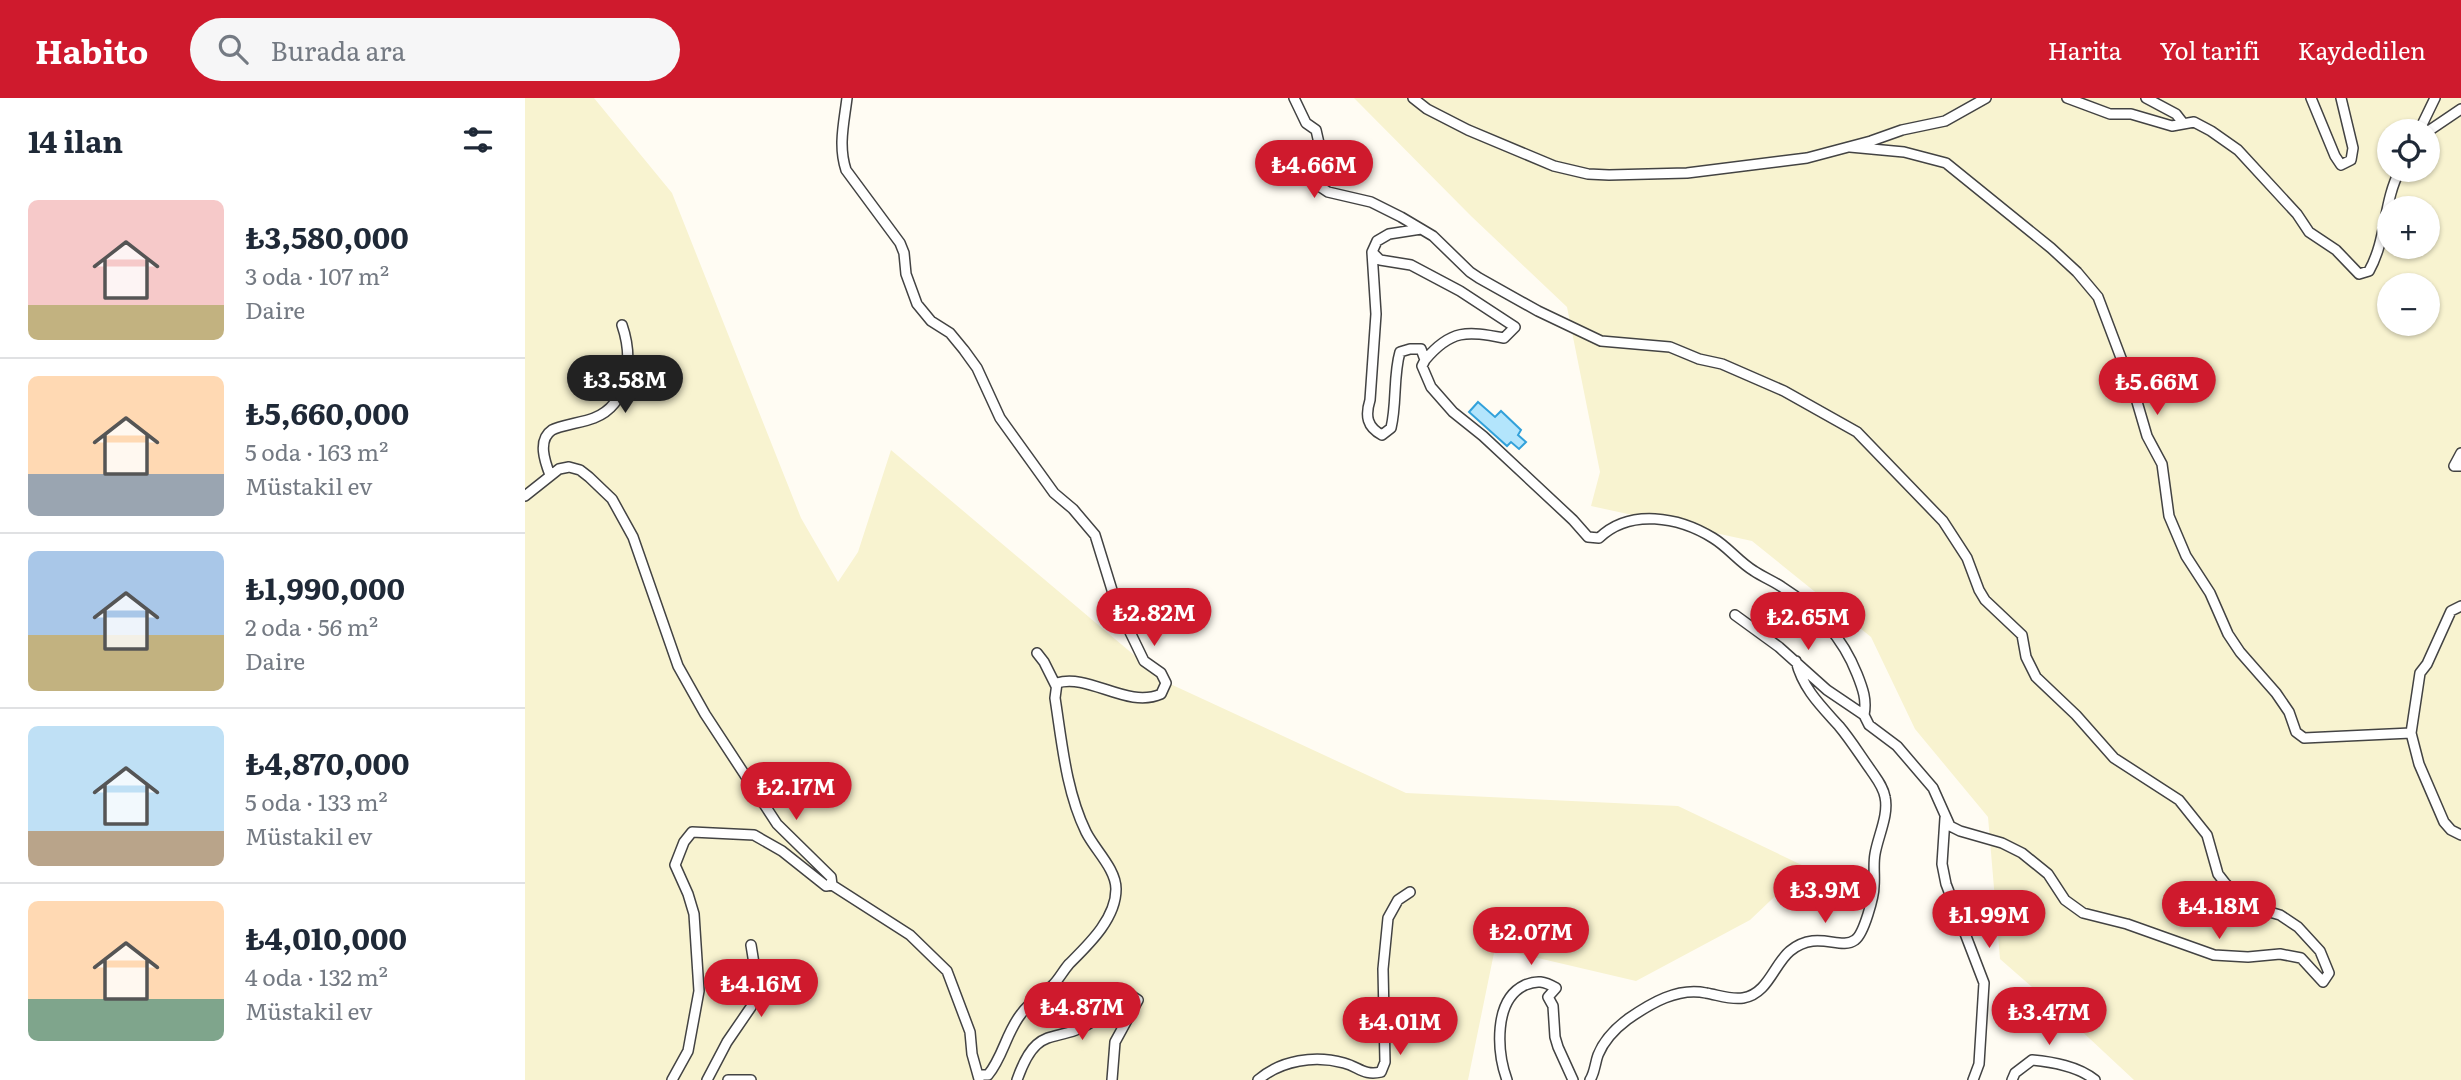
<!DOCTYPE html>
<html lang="tr">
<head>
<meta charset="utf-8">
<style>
  :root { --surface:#fff; --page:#f6f6f7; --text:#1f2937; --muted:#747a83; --line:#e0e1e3; --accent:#cf1a2d }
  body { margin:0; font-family:Literata,serif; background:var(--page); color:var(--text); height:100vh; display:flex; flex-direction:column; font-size:26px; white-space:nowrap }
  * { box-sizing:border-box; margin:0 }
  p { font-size:23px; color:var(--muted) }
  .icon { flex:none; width:38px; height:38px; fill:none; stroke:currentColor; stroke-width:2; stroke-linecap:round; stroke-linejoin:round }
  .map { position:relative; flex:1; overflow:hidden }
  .sheet { display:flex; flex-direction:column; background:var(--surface); width:525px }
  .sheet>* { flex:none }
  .fabs { position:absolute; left:1852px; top:21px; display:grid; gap:14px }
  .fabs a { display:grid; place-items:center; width:63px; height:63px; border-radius:50%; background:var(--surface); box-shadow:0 2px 5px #0004; font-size:35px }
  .price { position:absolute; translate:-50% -60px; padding:0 16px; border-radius:24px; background:var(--accent); color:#fff; font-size:23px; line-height:46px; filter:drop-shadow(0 2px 4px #0008) }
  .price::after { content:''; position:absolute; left:50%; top:42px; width:21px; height:16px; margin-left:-10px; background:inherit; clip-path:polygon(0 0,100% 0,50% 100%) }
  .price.on { background:#222; color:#fff }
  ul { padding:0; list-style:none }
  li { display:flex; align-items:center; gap:21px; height:175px; padding:0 28px }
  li+li { border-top:2px solid var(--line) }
  li span { display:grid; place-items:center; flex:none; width:196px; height:140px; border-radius:10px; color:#555 }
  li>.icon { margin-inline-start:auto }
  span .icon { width:84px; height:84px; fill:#fffc; stroke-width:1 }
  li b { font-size:30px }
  h2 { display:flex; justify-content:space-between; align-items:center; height:84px; padding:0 28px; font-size:30px }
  header { display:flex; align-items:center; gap:42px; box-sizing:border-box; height:98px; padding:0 35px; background:var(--accent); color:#fff }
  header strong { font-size:33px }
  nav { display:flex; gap:38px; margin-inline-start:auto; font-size:24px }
  .search { width:490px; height:63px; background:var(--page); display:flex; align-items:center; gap:18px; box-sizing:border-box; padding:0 24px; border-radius:38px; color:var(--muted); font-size:26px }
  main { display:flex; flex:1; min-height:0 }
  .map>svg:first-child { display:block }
  .farmland { fill:#f8f3d0; fill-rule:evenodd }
  .water { fill:#b3e5fc; stroke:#32a1da; stroke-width:2 }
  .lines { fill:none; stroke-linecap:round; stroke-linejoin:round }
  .minor-casing { stroke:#434343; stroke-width:12 }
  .minor { stroke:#fff; stroke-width:9 }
</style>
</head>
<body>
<header>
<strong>Habito</strong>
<div class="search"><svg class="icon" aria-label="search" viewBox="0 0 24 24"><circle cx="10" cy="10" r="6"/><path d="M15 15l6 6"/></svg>Burada ara</div>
<nav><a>Harita</a><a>Yol tarifi</a><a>Kaydedilen</a></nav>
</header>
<main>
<section class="sheet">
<h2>14 ilan<svg class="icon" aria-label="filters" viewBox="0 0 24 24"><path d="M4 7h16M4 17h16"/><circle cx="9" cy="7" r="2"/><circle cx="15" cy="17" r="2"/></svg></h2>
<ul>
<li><span style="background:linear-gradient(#f6c9c9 75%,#c2b280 0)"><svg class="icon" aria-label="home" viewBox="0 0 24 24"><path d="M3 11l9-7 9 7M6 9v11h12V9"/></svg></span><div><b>₺3,580,000</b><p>3 oda · 107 m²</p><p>Daire</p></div></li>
<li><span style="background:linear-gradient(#ffd9b3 70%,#9aa5b1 0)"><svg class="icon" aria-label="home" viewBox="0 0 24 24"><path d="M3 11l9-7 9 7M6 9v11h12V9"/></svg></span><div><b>₺5,660,000</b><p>5 oda · 163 m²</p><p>Müstakil ev</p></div></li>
<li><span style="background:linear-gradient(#a9c7e8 60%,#c2b280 0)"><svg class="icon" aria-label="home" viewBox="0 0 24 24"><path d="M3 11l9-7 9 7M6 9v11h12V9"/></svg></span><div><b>₺1,990,000</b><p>2 oda · 56 m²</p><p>Daire</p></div></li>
<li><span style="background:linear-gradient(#bfe0f5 75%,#b9a48a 0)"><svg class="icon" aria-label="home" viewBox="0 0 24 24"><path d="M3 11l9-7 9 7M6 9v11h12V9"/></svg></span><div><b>₺4,870,000</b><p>5 oda · 133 m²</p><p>Müstakil ev</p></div></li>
<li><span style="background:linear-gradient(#ffd9b3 70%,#7fa58c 0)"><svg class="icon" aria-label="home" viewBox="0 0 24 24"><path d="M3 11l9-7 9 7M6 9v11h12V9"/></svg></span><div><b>₺4,010,000</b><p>4 oda · 132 m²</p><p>Müstakil ev</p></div></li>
</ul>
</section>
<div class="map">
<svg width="1936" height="982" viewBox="0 0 1936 982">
  <rect width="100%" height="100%" fill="#fffcf3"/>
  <path class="farmland" d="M0,0h69l78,95 129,325 37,64 20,-30 33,-102 275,232 240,111 272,13 128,61 -56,53 -114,61 -141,-33 -27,132h-943z
    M829,0h1107v982h-327l-60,-56 -74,-65 -12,-142 -73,-88 -44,-92 -119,-96 -161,-35 9,-34 -33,-165 -96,-91zM1864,33h38v39h-38zM1864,110h38v39h-38zM1864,187h38v39h-38z"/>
  <path class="water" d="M953,304l17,15 6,-6 20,19 -3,5 8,7 -7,7 -8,-7 -4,4 -38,-34z"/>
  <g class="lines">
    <g class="minor-casing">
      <path id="minor" d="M322,0c-3,25 -9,48 -1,72l54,73 4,10 2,21 11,30 14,17 19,12 14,17 13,18 23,50 54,75 19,16 22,26 21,68 28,58 17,12 5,10 -5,11c-34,15 -72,-21 -104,-11l-2,15c7,45 11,93 31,134 9,18 30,37 30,57 0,30 -28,56 -47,75 -6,7 -10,15 -16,21 -11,10 -24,17 -32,29 -15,19 -18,43 -33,61h-10
        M769,0l12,25 10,7 5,22 -2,34 9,6 43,10 30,15 32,19 37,36 9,6 59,33 63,30 69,6 29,12 23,5 62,27 73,41 86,89 24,37 12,32 6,10 37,35 4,22 10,20 40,38 38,43 65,42 28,35 11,39 7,9 24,23 31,9 18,12 22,24 9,22 -6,9 -22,-24 -21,-4 -32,3 -34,-2 -87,-31 -44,-11 -18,-13 -17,-26 -26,-21 -20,-10 -42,-12 -10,-5 -17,-38 -36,-42 -28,-21 -5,-10c3,-15 -1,-26 -7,-41 -15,-38 -40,-65 -75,-87 -9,-6 -19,-10 -28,-16 -15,-9 -26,-24 -41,-33 -34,-21 -83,-30 -114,0l-11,-1 -15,-17 -90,-84 -30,-24 -22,-25 -9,-21 3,-6 -4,-11h-11l-10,3c-7,24 -3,51 -9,76l-9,7c-15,-8 -17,-19 -12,-35l6,-86 -4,-62 5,-11 12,-7 32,-5
        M888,0l14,11 41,21 86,36 34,8 21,1 78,-2 120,-15 64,-17 31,-11 43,-9 41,-23
        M1542,0l43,16h21l41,12 22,-4 17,9 27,19 59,64 12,18 27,18 23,24 10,-3c18,-32 14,-69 31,-101
        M1621,0l30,16 7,9
        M1786,0l24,58 6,9 10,-5 2,-12 -12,-50
        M1894,33l16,-33
        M1902,34l34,-23
        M1325,49l54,5 42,11 105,85 26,24 21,25 37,98 12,41 15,28 7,52 17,40 24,37 18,41 12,18 36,41 13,19 7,20 8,6 107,-5
        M847,154l8,8 31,5 49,26 55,36 -11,11c-37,-7 -53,-9 -79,22
        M1936,355l-7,13h7
        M25,377c-5,-13 -13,-35 2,-45 7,-4 32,-8 42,-12 36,-14 39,-61 28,-93
        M0,398l34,-27 10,-2 11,3 9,7 23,22 21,38 45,129 27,48 72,110 54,53 1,8 -6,1 -44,-35 -28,-16 -62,-3 -8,10 -9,23 13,29 6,20 5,77 -11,60 -16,29
        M1936,508l-10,5 -24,53 -7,9 -9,60 8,31 25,58 7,8 10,5
        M1210,517l44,32 48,43 37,25
        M512,555l7,9 12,24
        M1420,720l-3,46 4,20 38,99 -5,81 -6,16
        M307,787l78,50 37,36 23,61 2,22 7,25
        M182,982l20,-38 24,-35 5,-31 -5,-31
        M203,982h23
        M492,982c21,-60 38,-33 78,-60 14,-9 14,-21 34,-26l9,6 -23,42 -3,38
        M733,982c23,-20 57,-25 86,-17 15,4 20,13 37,9l4,-10 -2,-93 5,-51 10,-18 12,-8
        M982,982c-10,-28 -14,-80 18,-95 12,-5 19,-4 31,3l-8,9 5,9 2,31 3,10 15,33
        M1065,982c5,-8 5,-17 8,-25 6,-15 18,-27 30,-36 23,-16 50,-32 78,-26 12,2 25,7 37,5 25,-4 31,-34 47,-47 27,-22 50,0 65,-11 9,-6 19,-44 19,-54 1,-11 -1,-21 1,-32 3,-18 14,-39 10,-57 -2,-11 -9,-19 -15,-28 -10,-14 -20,-30 -31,-43 -18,-20 -36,-37 -43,-65
        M1487,982l3,-7 17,-13c21,2 46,6 63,20"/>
    </g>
    <use href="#minor" class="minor"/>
  </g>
</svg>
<div class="fabs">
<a><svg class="icon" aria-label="locate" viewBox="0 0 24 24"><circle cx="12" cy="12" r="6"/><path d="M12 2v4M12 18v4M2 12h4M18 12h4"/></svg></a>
<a>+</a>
<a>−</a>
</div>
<b class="price" style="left:789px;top:102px">₺4.66M</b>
<b class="price on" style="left:100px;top:317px">₺3.58M</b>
<b class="price" style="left:1632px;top:319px">₺5.66M</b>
<b class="price" style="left:629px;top:550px">₺2.82M</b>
<b class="price" style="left:1283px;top:554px">₺2.65M</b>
<b class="price" style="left:271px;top:724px">₺2.17M</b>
<b class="price" style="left:1300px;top:827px">₺3.9M</b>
<b class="price" style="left:1694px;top:843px">₺4.18M</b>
<b class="price" style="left:1464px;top:852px">₺1.99M</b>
<b class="price" style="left:1006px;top:869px">₺2.07M</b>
<b class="price" style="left:236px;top:921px">₺4.16M</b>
<b class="price" style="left:557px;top:944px">₺4.87M</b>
<b class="price" style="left:1524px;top:949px">₺3.47M</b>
<b class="price" style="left:875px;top:959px">₺4.01M</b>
</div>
</main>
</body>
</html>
